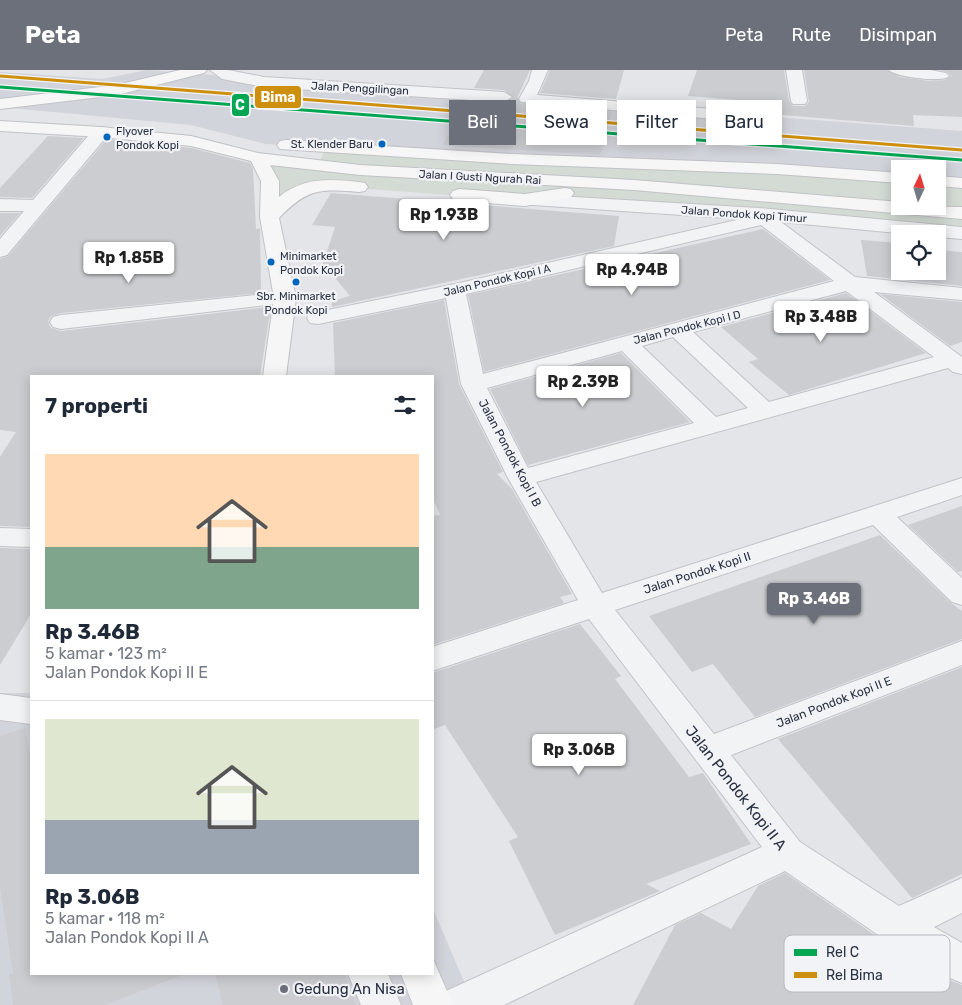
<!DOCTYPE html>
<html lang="id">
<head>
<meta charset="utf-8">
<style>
  :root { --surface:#fff; --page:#f6f6f7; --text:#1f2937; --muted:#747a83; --line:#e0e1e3; --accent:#6b707b }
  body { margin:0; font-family:Rubik,sans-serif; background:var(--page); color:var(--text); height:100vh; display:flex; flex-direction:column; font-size:19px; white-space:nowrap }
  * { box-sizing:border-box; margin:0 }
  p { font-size:16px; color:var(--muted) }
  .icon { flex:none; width:28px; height:28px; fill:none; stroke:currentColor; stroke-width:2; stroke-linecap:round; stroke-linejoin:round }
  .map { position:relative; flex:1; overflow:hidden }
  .details { position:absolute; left:30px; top:305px; width:404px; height:600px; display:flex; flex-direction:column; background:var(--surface); border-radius:0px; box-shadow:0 2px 12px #0003 }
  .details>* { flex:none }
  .guide { position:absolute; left:449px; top:30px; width:438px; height:45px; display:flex; gap:10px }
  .needle { width:32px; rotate:4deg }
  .buttons { position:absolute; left:891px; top:90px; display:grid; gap:10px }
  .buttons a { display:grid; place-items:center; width:55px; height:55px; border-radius:0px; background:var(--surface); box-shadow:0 2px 12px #0003; font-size:25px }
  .price { position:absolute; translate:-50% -42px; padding:0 11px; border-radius:5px; background:#fff; color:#222; font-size:16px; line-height:32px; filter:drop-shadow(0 1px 2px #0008) }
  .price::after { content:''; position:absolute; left:50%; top:30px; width:15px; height:11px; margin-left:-8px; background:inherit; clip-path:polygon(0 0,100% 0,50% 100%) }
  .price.selected { background:var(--accent); color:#fff }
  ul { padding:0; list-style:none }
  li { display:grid; align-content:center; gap:10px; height:265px; padding:0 15px }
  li+li { border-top:1px solid var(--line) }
  li span { display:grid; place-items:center; height:155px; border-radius:0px; color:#555 }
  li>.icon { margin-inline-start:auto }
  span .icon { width:90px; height:90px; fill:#fffc; stroke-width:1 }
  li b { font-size:21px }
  h2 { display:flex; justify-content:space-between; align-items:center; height:60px; padding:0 15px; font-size:21px }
  .pill { padding:0 18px; border-radius:0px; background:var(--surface); box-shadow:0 2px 12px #0003; font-size:18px; line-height:45px }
  .pill.selected { background:var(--accent); color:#fff }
  header { display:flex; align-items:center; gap:30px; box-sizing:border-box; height:70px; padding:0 25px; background:var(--accent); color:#fff }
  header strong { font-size:24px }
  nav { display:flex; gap:28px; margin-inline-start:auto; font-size:18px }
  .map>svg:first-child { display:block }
  .built { fill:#d2d4db }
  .green { fill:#d3dbd4 }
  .building { fill:#cbcdd0 }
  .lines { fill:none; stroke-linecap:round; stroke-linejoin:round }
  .minor-casing { stroke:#c1c3c6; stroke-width:2 }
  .major-casing { stroke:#c0c2c6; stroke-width:2 }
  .minor { fill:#f2f3f5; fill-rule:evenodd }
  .major { fill:#f6f6f7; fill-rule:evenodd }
  .rail-1-casing { stroke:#f1f3f7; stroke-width:5.5 }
  .rail-2-casing { stroke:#f1f3f7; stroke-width:5.5 }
  .rail-1 { stroke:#00a651; stroke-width:3 }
  .rail-2 { stroke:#ce8f0d; stroke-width:3 }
  .bus-dot { fill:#0065bd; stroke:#f1f3f7; stroke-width:2 }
  .poi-dot { fill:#6b707b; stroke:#f1f3f7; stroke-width:2 }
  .labels { text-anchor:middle; stroke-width:4.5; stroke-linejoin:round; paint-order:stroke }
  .far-street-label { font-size:11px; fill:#2a3141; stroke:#f1f3f7 }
  .bus-label { font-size:11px; fill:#2a3141; stroke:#f1f3f7; text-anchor:start }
  .street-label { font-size:12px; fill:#2a3141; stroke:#f1f3f7 }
  .near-street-label { font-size:15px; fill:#2a3141; stroke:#f1f3f7 }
  .near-poi-label { font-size:15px; fill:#2a3141; stroke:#f1f3f7; text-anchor:start }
  .key { fill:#f1f3f7; stroke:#b5b9c0; stroke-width:1 }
  .key-label { font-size:14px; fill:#2a3141 }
  .line-badge { stroke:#f1f3f7; stroke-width:2 }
  .badge-label { font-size:14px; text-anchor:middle; font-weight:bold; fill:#fff }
</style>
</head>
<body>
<header>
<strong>Peta</strong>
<nav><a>Peta</a><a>Rute</a><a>Disimpan</a></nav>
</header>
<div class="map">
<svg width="962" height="935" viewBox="0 0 962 935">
  <rect width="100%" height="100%" fill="#e3e5e8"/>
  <path class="built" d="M147,0l815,61v52l-24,-2v-12h-38v10l-634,-35 -75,-19 -191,-18v-35l102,7z
    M0,623h31v281h401l1,-65 41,96h-474z"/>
  <path class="green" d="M326,77l574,35v24h38v-22l24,1v48l-647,-48 -46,32 -11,-59 60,7z"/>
  <path class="building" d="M484,0h46l-13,28 4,6 91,8 -12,43 -157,-10 23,-43 38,2 10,-6 -10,-8 -30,-2z
    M550,0h74l-8,29 -76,-6z
    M697,0h87l5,31 4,5h12l4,-4 -5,-32h83l13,7 29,4 16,-1 6,-4 -4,-4 -7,-2h22v47l-49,-2 1,11 -143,-12 1,-11 -84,-7z
    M48,66l36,2 -52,60 -32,-1v-9z
    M107,69l84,9 59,15 3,6 3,60 4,-1 1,65 -200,20 -10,3 -3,5 3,7 10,3 200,-23v2l1,-3 9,-1 -11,70h-229v151l-31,-1v-69l16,-25 -16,-2v-171l8,-3z
    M331,123l288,23 -5,30 -282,61v-6l18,-5 -18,-22 -13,2 16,-49 -23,-2z
    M0,143h20l-20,23z
    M763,159l67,51 -346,92 -16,-77z
    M861,170l39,3v28h38v-21l24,2v34l-95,-10z
    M846,223l80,60 -137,42 -40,-33 9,-3 -37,-32z
    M880,224l82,8v40l-12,4z
    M444,230l15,84 44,88 -6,2 15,15 60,105 -12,3 4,6 -132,42v-129l8,-1 -8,-19v-120h-97l-2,-53z
    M621,283l69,69 -162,43 -38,-76z
    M962,436v65l-4,1 -50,-47z
    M880,465l71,68 11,8v28l-207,78 -42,-53 -21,8 -43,-56z
    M0,478l31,1v65l-31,51z
    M580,554l41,52 -6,3 74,98 14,-4 48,71 -105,40 14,7 -105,44 -46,-94 9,-4 -73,-112 -13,5v-57z
    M962,597v207l-50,24 -134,-159z
    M25,658l6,31v215h149v2l-75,29h-92l-4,-31h4l-13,-87v-151z
    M785,803l98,68 64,38 15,6v20h-329l42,-80 26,-12 30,16 27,-43z
    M215,904h129l12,31h-133z"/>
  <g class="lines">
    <g class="minor-casing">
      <path id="minor" d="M210,0h18l36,7 240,15 8,5 -8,5 -240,-15 -42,-8z
        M532,0h16l-11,25 188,15 8,5 -8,5 -204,-18 -2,-3 10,-18z
        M786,0h16l5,31 -2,3h-12l-2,-3z
        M889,0h41l16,3 3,3c-6,7 -54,1 -60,-6z
        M101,57l6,1 2,4 -2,4 -100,119 -7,2v-18l24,-28h-24v-12l33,1 62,-72z
        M525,124l233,14 204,19v12l-24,-2v-3h-30l-127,-12 74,55 107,11v12l-88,-8 88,65v17l-9,-2 -5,-4 -412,114 66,111 360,-115v17l-65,22 65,61v27l-10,-3 -79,-77 -258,85 99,124 248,-93v24l-231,90 69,87 99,64 63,-28v35l-28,14 28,16v40l-14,-6 -64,-38 -99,-68 -281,134h-64l6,-14 316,-144 -173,-228 -157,52v-24l146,-47 -70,-122 -47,-94 -15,-86 -128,26 -8,-1 -3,-5 3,-5 8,-1 137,-28 286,-65 -223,-15 -2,-4 2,-4zM761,155l73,56 -351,93 -17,-80zM846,221l88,66 -165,45 -76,-70zM673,267l75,71 -32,9 -74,-71zM622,281l72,72 -166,45 -41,-80z
        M285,222l7,2 4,4 -4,4 -231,27 -8,-2 -3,-5 3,-5 8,-2z
        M0,458l31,1v18l-31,-1z
        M0,624l31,4v26l-31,-4z
        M348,904h40l13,31h-40z"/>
    </g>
    <g class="major-casing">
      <path id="major" d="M180,0h27l-3,3 -87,22 -117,14v-10l117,-14z
        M0,51l101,6 90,9 67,17 102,12 274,15 266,22v4l62,1v12l-328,-29 -274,-15 -90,-10 9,16v16c24,-20 51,-18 80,-15l6,1 3,4 -3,4 -6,1c-40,-3 -51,-4 -80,26l17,80 -10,78h-23l11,-78 -14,-81 1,-36 -10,-20 -60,-15 -90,-9 -101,-6z
        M286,70l226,14 265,10 123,9v10l-123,-9 -265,-10 -232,-15 -3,-4 3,-4z
        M938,106l24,2v10l-24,-2z
        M565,118l6,1 3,4 -3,4 -46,9 -66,-5 -6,-2 -3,-4 3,-4 6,-2 66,5z
        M432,890l2,1 19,44h-40l-12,-31h31z"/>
    </g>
    <use href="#minor" class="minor"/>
    <use href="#major" class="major"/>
    <g class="rail-1-casing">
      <path id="rail-1" d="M0,17l962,73"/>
    </g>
    <g class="rail-2-casing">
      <path id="rail-2" d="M0,6l962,74"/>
    </g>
    <use href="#rail-1" class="rail-1"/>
    <use href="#rail-2" class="rail-2"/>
  </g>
  <g class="bus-dot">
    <circle cx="107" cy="67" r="4.5"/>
    <circle cx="382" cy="74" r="4.5"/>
    <circle cx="271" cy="192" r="4.5"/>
    <circle cx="296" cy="212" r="4.5"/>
  </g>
  <circle class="poi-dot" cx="284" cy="919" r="5"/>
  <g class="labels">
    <g class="far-street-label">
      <text transform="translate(360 18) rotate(3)" y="4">Jalan Penggilingan</text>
      <text transform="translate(480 107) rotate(3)" y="4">Jalan I Gusti Ngurah Rai</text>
      <text transform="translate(744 144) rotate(4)" y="4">Jalan Pondok Kopi Timur</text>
      <text transform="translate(497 210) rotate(-13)" y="4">Jalan Pondok Kopi I A</text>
      <text transform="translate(687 257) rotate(-14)" y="4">Jalan Pondok Kopi I D</text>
    </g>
    <g class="bus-label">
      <text x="116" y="65">Flyover<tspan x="116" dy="14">Pondok Kopi</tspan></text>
      <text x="373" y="78" text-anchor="end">St. Klender Baru</text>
      <text x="280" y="190">Minimarket<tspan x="280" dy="14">Pondok Kopi</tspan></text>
      <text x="296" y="230" text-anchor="middle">Sbr. Minimarket<tspan x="296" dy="14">Pondok Kopi</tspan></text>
    </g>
    <g class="street-label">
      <text transform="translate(510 383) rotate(62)" y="4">Jalan Pondok Kopi I B</text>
      <text transform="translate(697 503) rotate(-18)" y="4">Jalan Pondok Kopi II</text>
      <text transform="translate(834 632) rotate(-21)" y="4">Jalan Pondok Kopi II E</text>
    </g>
    <g class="near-street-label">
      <text transform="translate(736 718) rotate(52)" y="5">Jalan Pondok Kopi II A</text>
    </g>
    <g class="near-poi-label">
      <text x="294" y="924">Gedung An Nisa</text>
    </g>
  </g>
  <rect x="784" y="865" width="166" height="57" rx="8" class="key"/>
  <rect x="794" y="879" width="23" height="7" fill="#00a651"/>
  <rect x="794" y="902" width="23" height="6" fill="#ce8f0d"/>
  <g class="key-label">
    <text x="826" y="887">Rel C</text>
    <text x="826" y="910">Rel Bima</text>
  </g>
  <g class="line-badge">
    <rect x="254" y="15" width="48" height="24" rx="5" fill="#ce8f0d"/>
    <rect x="231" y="23" width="19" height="24" rx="5" fill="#00a651"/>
  </g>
  <g class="badge-label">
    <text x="278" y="32">Bima</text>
    <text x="240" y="40">C</text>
  </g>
</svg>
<div class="buttons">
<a><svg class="needle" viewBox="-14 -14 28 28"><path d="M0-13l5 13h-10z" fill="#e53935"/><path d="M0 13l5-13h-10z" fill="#747a83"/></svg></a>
<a><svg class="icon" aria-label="locate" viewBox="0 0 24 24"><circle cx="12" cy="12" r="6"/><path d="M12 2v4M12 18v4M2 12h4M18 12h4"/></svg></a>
</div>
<b class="price" style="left:444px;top:171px">Rp 1.93B</b>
<b class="price" style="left:129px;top:214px">Rp 1.85B</b>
<b class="price" style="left:632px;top:226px">Rp 4.94B</b>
<b class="price" style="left:821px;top:273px">Rp 3.48B</b>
<b class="price" style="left:583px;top:338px">Rp 2.39B</b>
<b class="price selected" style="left:814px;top:555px">Rp 3.46B</b>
<b class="price" style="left:579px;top:706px">Rp 3.06B</b>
<div class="guide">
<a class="pill selected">Beli</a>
<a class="pill">Sewa</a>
<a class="pill">Filter</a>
<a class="pill">Baru</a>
</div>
<section class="details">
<h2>7 properti<svg class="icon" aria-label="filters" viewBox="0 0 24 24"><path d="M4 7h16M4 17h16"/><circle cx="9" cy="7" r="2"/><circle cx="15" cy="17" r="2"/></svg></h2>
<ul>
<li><span style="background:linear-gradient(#ffd9b3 60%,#7fa58c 0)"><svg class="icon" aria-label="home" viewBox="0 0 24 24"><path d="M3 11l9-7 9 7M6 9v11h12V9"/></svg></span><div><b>Rp 3.46B</b><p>5 kamar · 123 m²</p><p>Jalan Pondok Kopi II E</p></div></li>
<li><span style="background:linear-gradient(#dfe7d0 65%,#9aa5b1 0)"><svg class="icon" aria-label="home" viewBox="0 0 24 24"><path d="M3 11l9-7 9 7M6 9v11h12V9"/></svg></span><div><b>Rp 3.06B</b><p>5 kamar · 118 m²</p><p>Jalan Pondok Kopi II A</p></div></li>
</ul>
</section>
</div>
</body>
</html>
